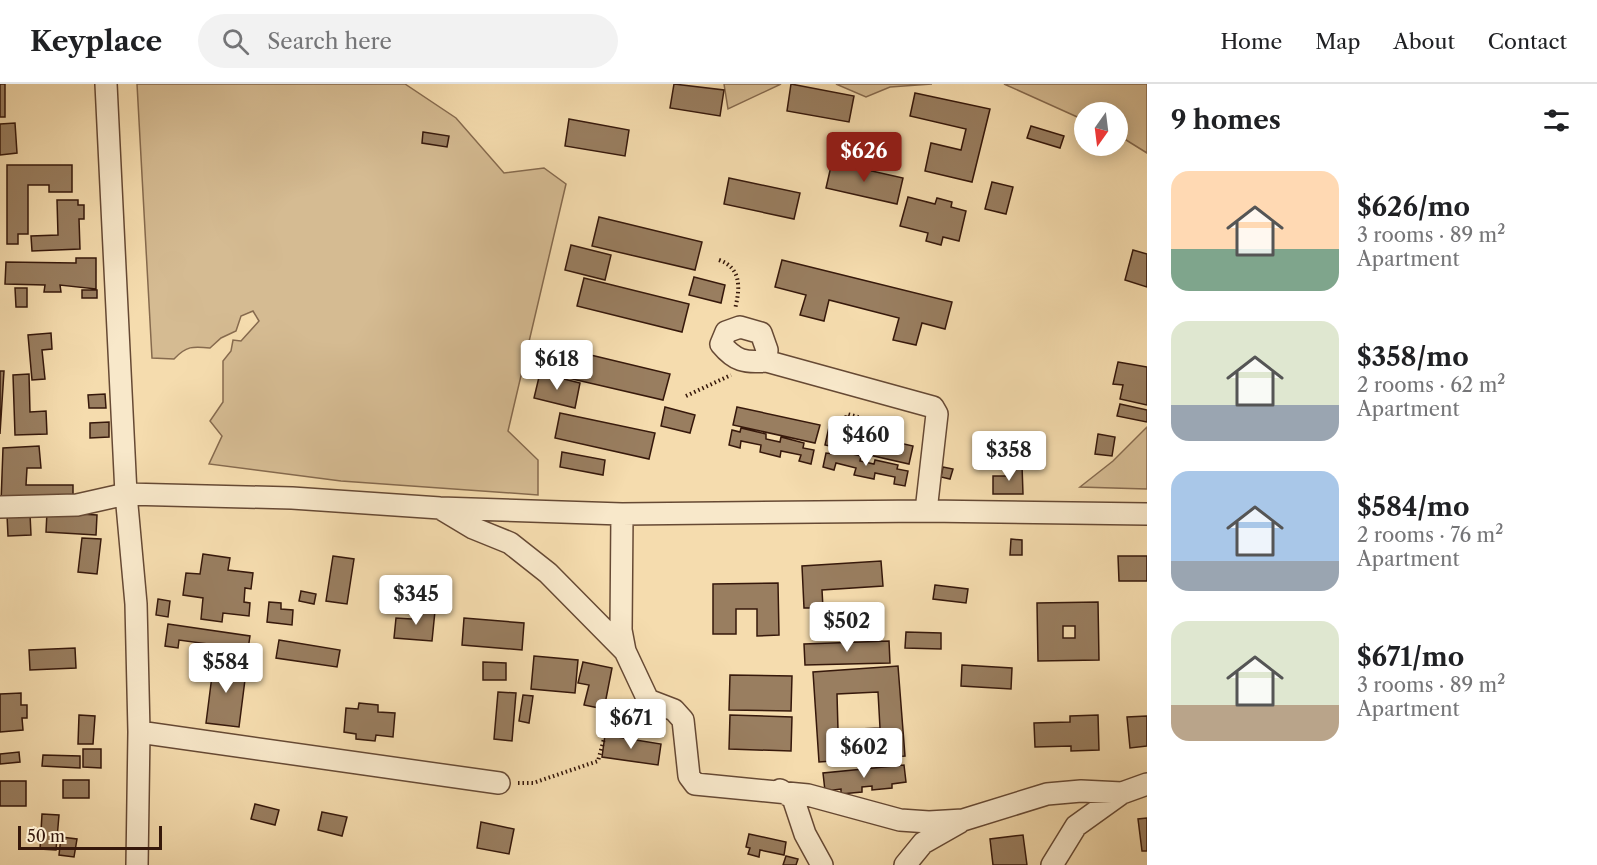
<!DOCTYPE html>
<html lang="en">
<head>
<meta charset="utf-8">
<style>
  :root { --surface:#fff; --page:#f2f2f2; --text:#202124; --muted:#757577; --line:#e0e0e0; --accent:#8f2418 }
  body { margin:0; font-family:"Libre Caslon Text",serif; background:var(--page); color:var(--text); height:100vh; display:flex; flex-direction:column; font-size:22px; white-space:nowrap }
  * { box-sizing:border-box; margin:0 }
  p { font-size:20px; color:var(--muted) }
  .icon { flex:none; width:33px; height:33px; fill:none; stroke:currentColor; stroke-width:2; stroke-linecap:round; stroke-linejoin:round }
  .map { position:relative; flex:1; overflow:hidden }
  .drawer { display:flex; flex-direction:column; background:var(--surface); width:450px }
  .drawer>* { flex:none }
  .needle { width:39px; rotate:194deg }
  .fabs { position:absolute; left:1074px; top:18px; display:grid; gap:12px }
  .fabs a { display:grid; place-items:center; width:54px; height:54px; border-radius:50%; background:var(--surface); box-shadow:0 3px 15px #0003; font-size:30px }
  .scale { position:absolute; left:18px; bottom:15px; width:144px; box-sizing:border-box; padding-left:6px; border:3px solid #36180b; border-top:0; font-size:16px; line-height:21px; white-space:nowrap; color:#36180b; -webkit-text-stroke:4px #f8e8ca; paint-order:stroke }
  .price { position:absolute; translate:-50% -51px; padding:0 14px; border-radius:6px; background:#fff; color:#222; font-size:20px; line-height:39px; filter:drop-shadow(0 2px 3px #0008) }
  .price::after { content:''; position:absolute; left:50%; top:36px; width:18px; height:14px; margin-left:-9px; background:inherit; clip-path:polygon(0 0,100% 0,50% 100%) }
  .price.on { background:var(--accent); color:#fff }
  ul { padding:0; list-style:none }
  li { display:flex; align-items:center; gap:18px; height:150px; padding:0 24px }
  li span { display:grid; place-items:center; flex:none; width:168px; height:120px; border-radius:18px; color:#555 }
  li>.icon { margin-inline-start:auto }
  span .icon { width:72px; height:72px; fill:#fffc; stroke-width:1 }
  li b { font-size:26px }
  h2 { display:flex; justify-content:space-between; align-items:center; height:72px; padding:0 24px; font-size:26px }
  header { display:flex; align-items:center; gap:36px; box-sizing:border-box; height:84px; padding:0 30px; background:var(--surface); border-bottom:2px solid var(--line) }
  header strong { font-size:28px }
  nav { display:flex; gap:33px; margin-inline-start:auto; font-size:21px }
  .search { width:420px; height:54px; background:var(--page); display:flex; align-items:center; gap:15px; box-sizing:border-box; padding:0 21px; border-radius:33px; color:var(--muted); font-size:22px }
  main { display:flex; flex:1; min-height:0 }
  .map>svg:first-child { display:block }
  .green { fill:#d5bb92; stroke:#866a4e; stroke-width:1.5 }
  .building { fill:#997e60; stroke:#36180b; stroke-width:1.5; fill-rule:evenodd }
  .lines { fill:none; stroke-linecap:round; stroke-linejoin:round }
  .minor-casing { stroke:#664934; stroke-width:24 }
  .path { stroke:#36180b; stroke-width:4; stroke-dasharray:1.5 3; stroke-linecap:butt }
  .minor { stroke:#f8e8ca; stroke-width:21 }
</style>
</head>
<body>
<header>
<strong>Keyplace</strong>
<div class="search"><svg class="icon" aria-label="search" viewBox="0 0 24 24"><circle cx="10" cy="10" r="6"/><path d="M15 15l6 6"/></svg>Search here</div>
<nav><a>Home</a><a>Map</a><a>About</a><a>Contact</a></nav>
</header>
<main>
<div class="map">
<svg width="1147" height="781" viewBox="0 0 1147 781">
  <rect width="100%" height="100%" fill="#f5dcae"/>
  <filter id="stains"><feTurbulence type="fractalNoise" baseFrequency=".00333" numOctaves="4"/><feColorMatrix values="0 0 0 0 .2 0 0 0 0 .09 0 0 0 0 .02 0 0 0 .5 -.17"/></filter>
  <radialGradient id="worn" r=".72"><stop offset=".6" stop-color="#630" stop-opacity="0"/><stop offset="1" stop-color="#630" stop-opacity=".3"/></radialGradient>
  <path class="green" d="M137,0h268l51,34 48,55 40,-5 22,16 -58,247 30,29v35l-197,-14 -132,-17 13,-28 -12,-15 13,-19v-41l8,-10 2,-11 8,1 18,-20 -6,-10 -12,5 -5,15 -15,7 -11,10c-17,-2 -24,-2 -36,11l-22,-1z
    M724,0h57l-53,25z
    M836,0h96l-42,3 -24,10z
    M1004,0h143v69l-29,-18v-23h-34v8z
    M1147,343v62l-67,-2 33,-26z"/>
  <path class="building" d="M0,0h5v33h-5z
    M674,0l50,6 -4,26 -50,-8z
    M791,0l63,12 -5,26 -62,-11z
    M915,9l75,16 -18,73 -47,-11 6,-28 30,7 5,-21 -56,-13z
    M569,35l60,11 -4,26 -60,-10z
    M15,39l2,30 -17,2v-31z
    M1031,42l33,10 -4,12 -33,-10z
    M423,48l26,4 -2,11 -25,-4z
    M832,78l71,16 -6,26 -71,-16z
    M7,81h65v27h-23v-7h-21v49h-10v10h-11z
    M729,94l71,15 -6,26 -70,-15z
    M992,98l21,5 -7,27 -21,-5z
    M908,113l27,7 2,-6 15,4 -1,5 15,4 -7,30 -16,-4 -2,8 -15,-4 2,-8 -28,-7z
    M57,116h21v5h6v14h-5l1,30 -48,2 -1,-15 27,-1z
    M599,133l103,25 -7,28 -103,-24z
    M571,161l40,10 -6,25 -40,-10z
    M1133,166l14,4v33l-22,-7z
    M76,174h20v31l-36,-4 1,7h-17l1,-7 -40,-1 1,-22 70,1z
    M782,176l170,42 -7,27 -23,-6 -6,22 -23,-5 6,-22 -70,-18 -5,21 -24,-6 6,-20 -31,-8z
    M694,193l31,8 -4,18 -32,-8z
    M584,194l105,26 -7,28 -105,-26z
    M15,204h12v19h-11z
    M82,206h15v8h-15z
    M51,249l1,16 -10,1 3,29 -13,1 -4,-45z
    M574,267l96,23 -7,26 -95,-22z
    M1118,278l29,5v38l-27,-6 3,-14 -10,-1z
    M0,287h4l-4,63z
    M540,289l40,10 -5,25 -41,-10z
    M29,290l1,38 16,-1 1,23 -32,1 -2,-60z
    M105,310l1,14h-17l-1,-13z
    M1120,320l27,6v12l-30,-6z
    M665,323l30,8 -5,18 -29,-7z
    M737,323l83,18 -5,18 -82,-18z
    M560,329l95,20 -6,26 -94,-21z
    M109,338v15l-19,1v-15z
    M829,343l84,19 -4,18 -84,-19z
    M741,344l25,6v5l14,3 1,-5 23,6 -1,5 11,2 -3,14 -12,-3 2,-6 -20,-4 -1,6 -20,-5 1,-7 -20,-4 -1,7 -11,-3 3,-15 8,2z
    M1098,350l17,3 -3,19 -17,-2z
    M39,362l2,22h-14l-1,17h47v18h-72l2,-55z
    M835,366l26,6 -1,5 14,3 1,-4 23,5 -1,4 11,2 -3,15 -11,-2 1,-7 -20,-4 -1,6 -20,-4 2,-7 -20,-5 -2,7 -11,-3 3,-14 8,1z
    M562,368l43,8 -2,15 -43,-8z
    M1022,381l1,29h-30v-18h18v-10z
    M943,383l10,2 -3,10 -9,-2z
    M47,428l50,3 -1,20 -50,-3z
    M30,430l1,21 -23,1 -1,-21z
    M82,454l19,1 -4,35 -19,-2z
    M1011,455l11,1v15h-12z
    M203,470l27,4 -2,12 25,3 -2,16 -6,-1 -1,14 6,1 -1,13 -26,-3 -1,9 -21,-3 2,-21 -20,-3 3,-22 14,1z
    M333,472l21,3 -7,45 -21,-3z
    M1118,472h29v25h-28z
    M881,477l2,25 -61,4 1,18h-19l-2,-42z
    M778,499l1,52 -22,1v-27h-21v25h-23v-50z
    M935,501l33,4 -2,14 -33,-4z
    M301,507l15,3 -2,10 -15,-3z
    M158,515l12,2 -2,16 -12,-2z
    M269,518l12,1v6l12,1 -1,15 -25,-3z
    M1098,518l1,58 -61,1 -1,-58zM1063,542h12v12h-12z
    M413,524l22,3 -3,30 -38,-3 2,-20 16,1z
    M464,534l60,5 -2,27 -60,-5z
    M168,540l82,12 -3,20 -11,-1 1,-7 -58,-8 -1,8 -13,-2z
    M906,548l35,1v16l-36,-1z
    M279,556l61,10 -3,17 -61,-9z
    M889,557l1,22 -85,2 -1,-21z
    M75,564l1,20 -46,2 -1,-20z
    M534,572l44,4 -3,33 -44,-4z
    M214,576l33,4 -8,63 -33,-4z
    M483,578l23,1v17h-23z
    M583,578l29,6 -8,41 -20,-4 5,-20 -11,-2z
    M962,581l50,3 -1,21 -50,-3z
    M898,582l7,90 -86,6 -6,-90zM878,608l2,36 -42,2 -1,-36z
    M730,591l62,1 -1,35 -62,-1z
    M498,608l18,1 -4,48 -18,-2z
    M21,609v12h6v13h-5l1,12 -23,2v-38z
    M523,611l10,1 -4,27 -10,-2z
    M359,619l19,2v7l17,1 -2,24 -17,-2 -1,6 -19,-2v-5l-12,-2 2,-24 12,1z
    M79,631l16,1 -2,28h-15z
    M730,631l62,2 -1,34 -62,-2z
    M1098,631l1,35 -28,1v-5l-36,1 -1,-24 36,-1v-6z
    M1147,632v30l-17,2 -3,-31z
    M605,651l56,9 -3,21 -56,-8z
    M83,665h18v19l-18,-1z
    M19,668l1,10 -20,2v-10z
    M43,671l37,1v12l-38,-2z
    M904,681l2,17 -14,2v4l-20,2v-4l-10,1v5l-21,2v-5l-16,2 -2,-18z
    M63,696h26v18h-26z
    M0,697h26v25h-26z
    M255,720l24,6 -4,15 -24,-6z
    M322,728l25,5 -5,19 -24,-6z
    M42,730l17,1 -3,35 -16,-1z
    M1147,734v33h-5l-4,-32z
    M481,738l33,7 -5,25 -32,-6z
    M749,750l37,8 -2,13 -24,-5 -1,7 -11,-3 2,-6 -4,-1z
    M1023,751l4,30h-34l-3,-26z
    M61,753l16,2 -3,18 -15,-2z
    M786,772l12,3 -2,6h-13z"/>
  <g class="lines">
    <g class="minor-casing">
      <path id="minor" d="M106,0l20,410 10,110 3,128 -2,133
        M766,277l1,-11 -6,-17 -21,-6 -14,5 -5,12c14,17 24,19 45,17l167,46 4,7 -11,97
        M0,423l77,-2 49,-11 166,4 148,10 182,6 304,-3 221,3
        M443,426l30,18 37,15 38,30 77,78
        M622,430l-1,116 4,21 23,49 26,10 9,10 6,56 6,8 113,11 92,25 29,2 34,-2 84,-26 34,-3 41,2
        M139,648l360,51
        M780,706l13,8 12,36 17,31
        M905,781l18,-22 37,-21
        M1052,781l24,-39 46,-33 25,-9"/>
    </g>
    <path class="path" d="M719,176c23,8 21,29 16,49
      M686,312l45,-21
      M843,346l4,-16 15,4 -3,15
      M881,354l4,-15 15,4 -3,15
      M518,699h15l65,-22 11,-41 21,-14"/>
    <use href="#minor" class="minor"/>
  </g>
  <rect width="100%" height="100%" filter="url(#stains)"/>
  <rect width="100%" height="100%" fill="url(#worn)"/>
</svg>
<div class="fabs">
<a><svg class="needle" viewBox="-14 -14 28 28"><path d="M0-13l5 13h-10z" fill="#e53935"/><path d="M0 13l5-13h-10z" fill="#757577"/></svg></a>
</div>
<div class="scale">50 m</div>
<b class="price on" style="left:864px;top:99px">$626</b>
<b class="price" style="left:557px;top:307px">$618</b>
<b class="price" style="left:866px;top:383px">$460</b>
<b class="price" style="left:1009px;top:398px">$358</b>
<b class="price" style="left:416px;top:542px">$345</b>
<b class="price" style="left:847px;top:569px">$502</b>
<b class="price" style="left:226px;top:610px">$584</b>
<b class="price" style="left:631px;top:666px">$671</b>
<b class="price" style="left:864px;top:695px">$602</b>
</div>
<section class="drawer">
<h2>9 homes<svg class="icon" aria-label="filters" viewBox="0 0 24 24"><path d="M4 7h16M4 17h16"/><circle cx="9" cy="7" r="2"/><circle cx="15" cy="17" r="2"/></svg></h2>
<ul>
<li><span style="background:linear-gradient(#ffd9b3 65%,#7fa58c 0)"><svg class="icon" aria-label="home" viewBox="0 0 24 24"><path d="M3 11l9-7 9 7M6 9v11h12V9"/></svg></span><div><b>$626/mo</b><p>3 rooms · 89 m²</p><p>Apartment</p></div></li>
<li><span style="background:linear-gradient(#dfe7d0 70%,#9aa5b1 0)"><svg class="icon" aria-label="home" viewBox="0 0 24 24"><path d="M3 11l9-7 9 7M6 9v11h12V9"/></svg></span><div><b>$358/mo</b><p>2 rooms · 62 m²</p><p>Apartment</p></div></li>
<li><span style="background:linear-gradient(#a9c7e8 75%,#9aa5b1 0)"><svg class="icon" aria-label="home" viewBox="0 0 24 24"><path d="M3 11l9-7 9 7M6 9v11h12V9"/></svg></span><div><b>$584/mo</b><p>2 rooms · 76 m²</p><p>Apartment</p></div></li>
<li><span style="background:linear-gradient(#dfe7d0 70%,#b9a48a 0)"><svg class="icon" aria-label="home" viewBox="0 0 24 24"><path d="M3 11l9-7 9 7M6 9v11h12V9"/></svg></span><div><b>$671/mo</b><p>3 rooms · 89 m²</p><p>Apartment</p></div></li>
</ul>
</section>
</main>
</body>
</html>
